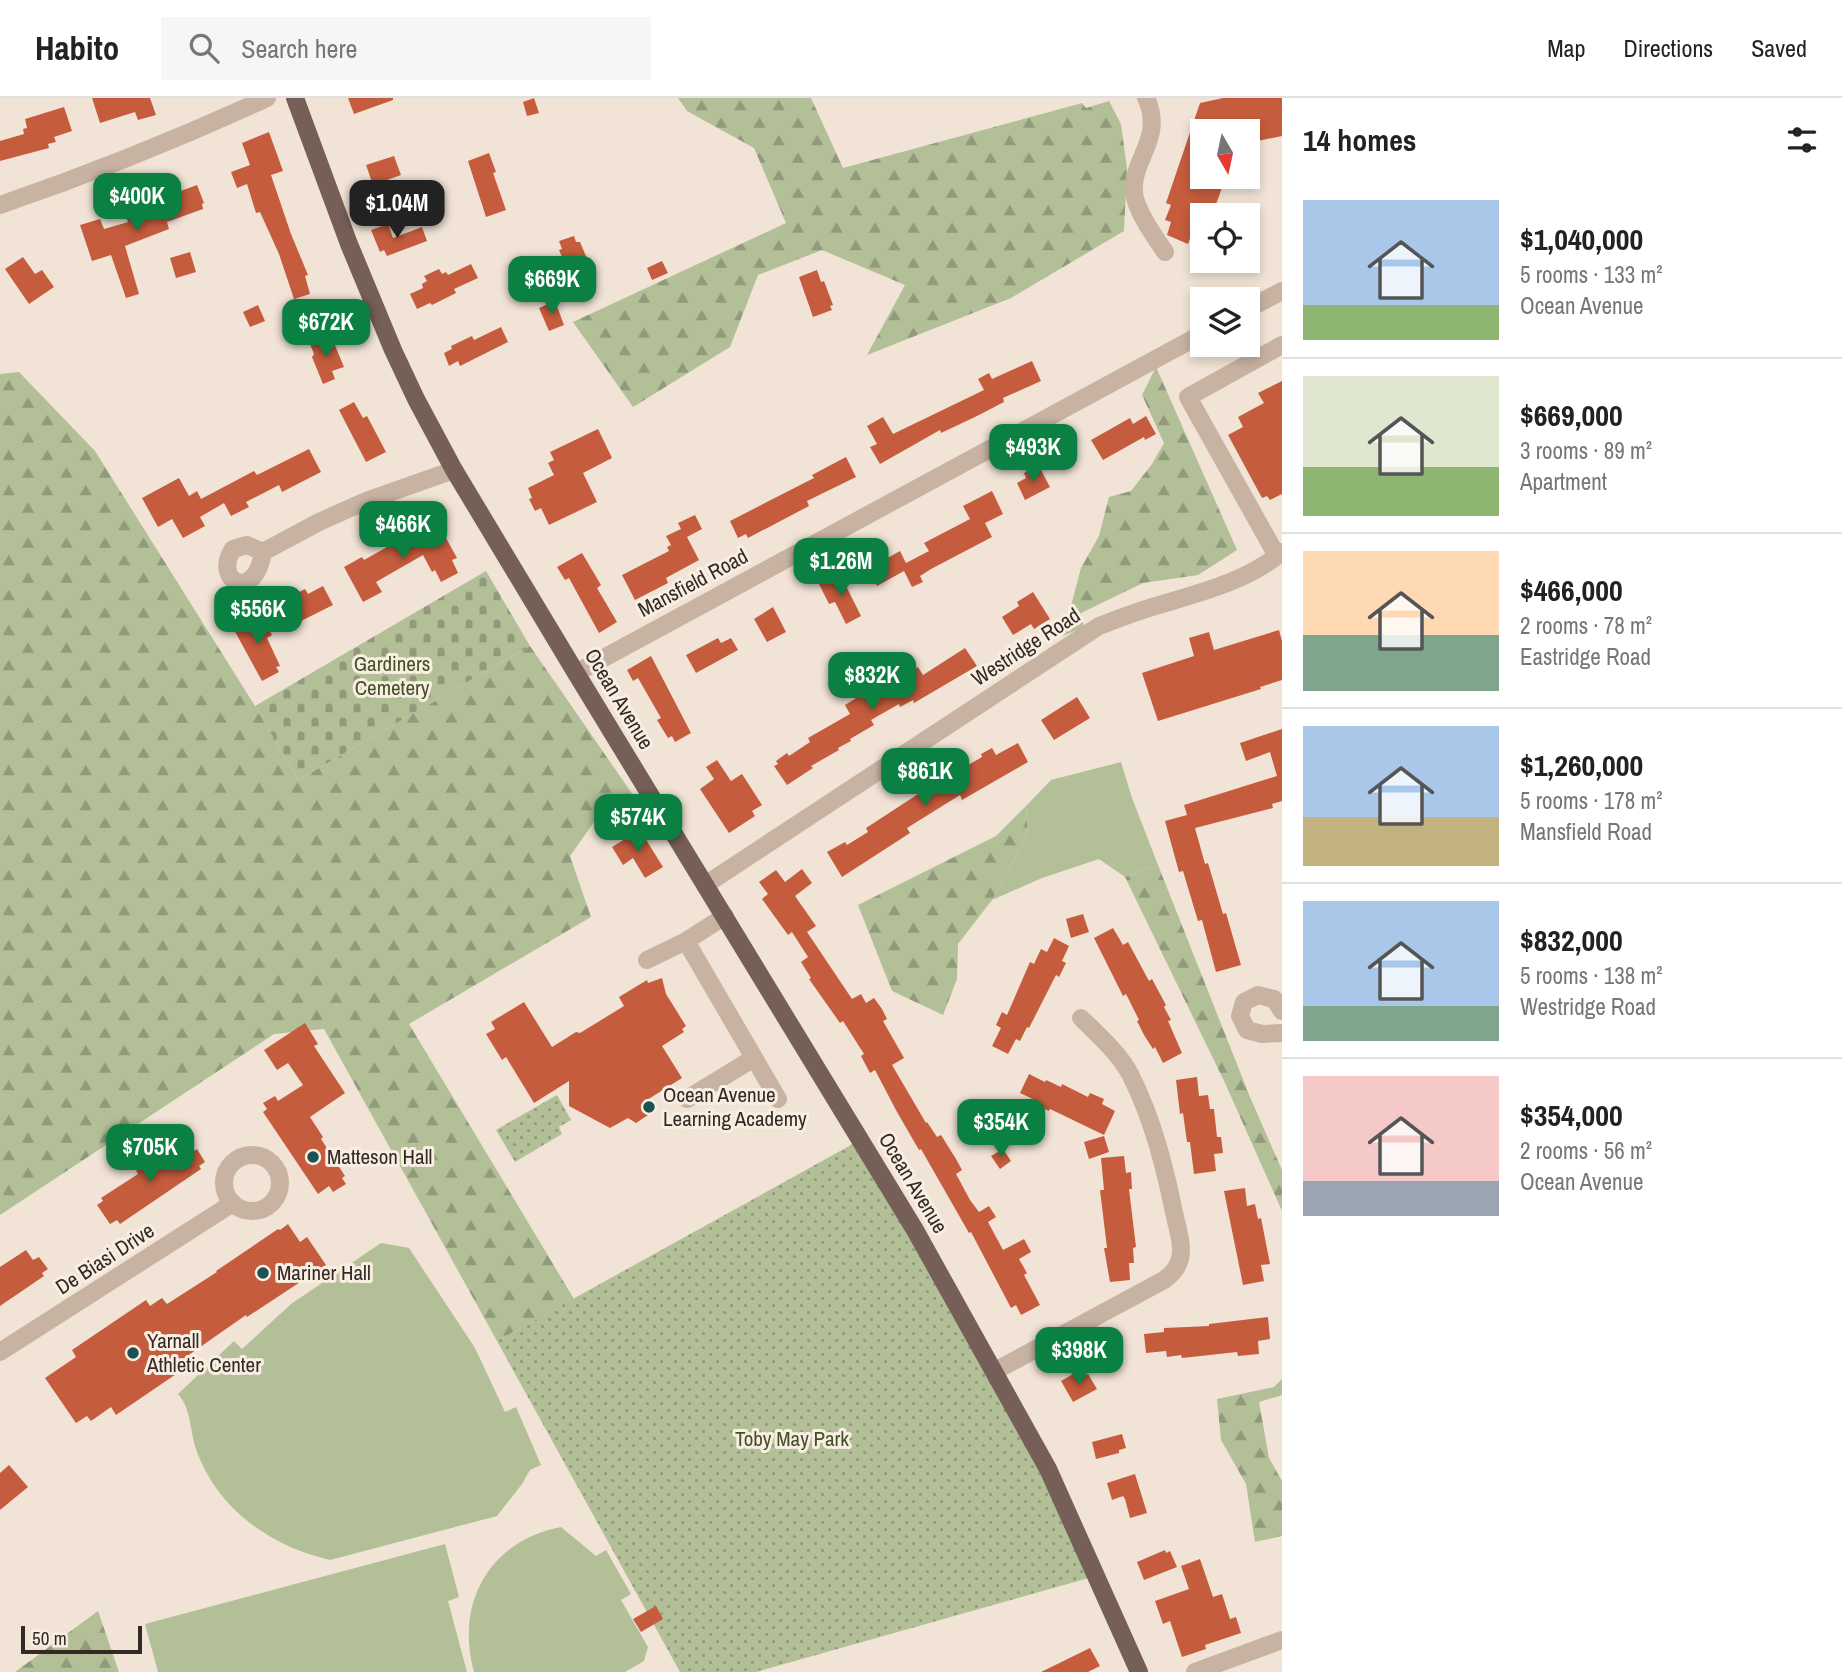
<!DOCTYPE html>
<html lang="en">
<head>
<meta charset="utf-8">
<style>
  :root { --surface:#fff; --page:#f6f6f6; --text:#222; --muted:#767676; --line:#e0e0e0; --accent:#0b8043 }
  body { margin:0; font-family:"Archivo Narrow",sans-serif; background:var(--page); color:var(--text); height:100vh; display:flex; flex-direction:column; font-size:26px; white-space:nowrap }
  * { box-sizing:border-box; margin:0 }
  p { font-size:23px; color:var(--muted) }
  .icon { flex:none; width:38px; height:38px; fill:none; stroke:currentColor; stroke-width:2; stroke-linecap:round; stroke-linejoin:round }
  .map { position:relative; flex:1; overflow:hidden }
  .details { display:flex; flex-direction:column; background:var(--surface); width:560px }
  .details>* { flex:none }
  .needle { width:46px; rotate:171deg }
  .buttons { position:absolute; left:1190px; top:21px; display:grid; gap:14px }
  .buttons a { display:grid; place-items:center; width:70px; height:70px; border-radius:0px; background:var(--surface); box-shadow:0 4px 10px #0003; font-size:35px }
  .scale { position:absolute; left:21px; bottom:18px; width:121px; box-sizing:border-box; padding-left:7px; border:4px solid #332925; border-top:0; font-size:19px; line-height:24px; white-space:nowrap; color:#332925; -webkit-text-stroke:5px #f9eee2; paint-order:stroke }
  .price { position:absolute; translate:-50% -60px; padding:0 16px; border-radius:14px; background:var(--accent); color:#fff; font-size:23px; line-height:46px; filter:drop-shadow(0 2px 4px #0008) }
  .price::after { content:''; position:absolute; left:50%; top:42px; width:21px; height:16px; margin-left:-10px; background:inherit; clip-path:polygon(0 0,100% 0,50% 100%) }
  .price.active { background:#222; color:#fff }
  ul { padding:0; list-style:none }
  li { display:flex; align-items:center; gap:21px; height:175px; padding:0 21px }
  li+li { border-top:2px solid var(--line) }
  li span { display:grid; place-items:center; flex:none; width:196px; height:140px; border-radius:0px; color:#555 }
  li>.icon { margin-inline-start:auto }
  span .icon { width:84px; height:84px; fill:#fffc; stroke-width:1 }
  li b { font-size:30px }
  h2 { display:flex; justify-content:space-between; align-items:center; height:84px; padding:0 21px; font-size:30px }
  header { display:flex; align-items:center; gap:42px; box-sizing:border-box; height:98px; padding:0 35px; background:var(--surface); border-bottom:2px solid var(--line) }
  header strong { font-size:33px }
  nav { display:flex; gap:38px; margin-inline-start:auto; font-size:24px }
  .search { width:490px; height:63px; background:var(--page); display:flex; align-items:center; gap:18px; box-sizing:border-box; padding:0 24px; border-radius:0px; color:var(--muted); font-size:26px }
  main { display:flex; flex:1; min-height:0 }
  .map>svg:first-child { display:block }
  .grass { fill:#b2bf97 }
  .forest { fill:url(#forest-firs) }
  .cemetery { fill:url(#cemetery-stones) }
  .park { fill:url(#park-dots) }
  .building { fill:#c65c3e }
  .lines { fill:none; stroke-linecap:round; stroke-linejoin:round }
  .minor { stroke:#c8b3a3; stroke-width:18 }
  .major { stroke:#755f56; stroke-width:18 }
  .poi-dot { fill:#1b5254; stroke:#f9eee2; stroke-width:2.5 }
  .labels { text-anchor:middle; stroke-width:6; stroke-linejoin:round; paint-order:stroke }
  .street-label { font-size:21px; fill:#332925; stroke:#f9eee2 }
  .park-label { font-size:21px; fill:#435129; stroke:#f9eee2 }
  .poi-label { font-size:21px; fill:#332925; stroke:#f9eee2; text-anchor:start }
</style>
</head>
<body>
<header>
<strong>Habito</strong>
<div class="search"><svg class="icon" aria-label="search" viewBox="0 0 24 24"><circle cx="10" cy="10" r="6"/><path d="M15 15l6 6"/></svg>Search here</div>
<nav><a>Map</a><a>Directions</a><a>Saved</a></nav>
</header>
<main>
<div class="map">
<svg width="1282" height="1574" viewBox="0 0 1282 1574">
  <defs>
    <pattern id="forest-firs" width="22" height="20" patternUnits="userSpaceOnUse" patternTransform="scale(1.75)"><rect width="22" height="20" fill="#b2bf97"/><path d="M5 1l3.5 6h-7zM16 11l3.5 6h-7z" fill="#919b7b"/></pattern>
    <pattern id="cemetery-stones" width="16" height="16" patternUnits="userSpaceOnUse" patternTransform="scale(1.75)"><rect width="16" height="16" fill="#b2bf97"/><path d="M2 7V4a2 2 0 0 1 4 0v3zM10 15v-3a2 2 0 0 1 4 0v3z" fill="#919b7b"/></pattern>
    <pattern id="park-dots" width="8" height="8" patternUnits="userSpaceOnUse" patternTransform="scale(1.75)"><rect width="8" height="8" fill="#b2bf97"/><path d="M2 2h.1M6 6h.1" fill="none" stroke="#919b7b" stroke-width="1.8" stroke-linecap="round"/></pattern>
  </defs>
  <rect width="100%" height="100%" fill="#f1e4d6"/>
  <path class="grass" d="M1121,664l11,36 26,67 -33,12 -26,-18 -57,19 -50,22 36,-67 -2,-27 25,-26z
    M381,1145l28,5 66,100 30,64 11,-5 25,58 -11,5 -8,14 -25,32 -167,44c-60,-14 -113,-51 -134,-111 -6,-18 -5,-41 -18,-55l56,-53 8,8 49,-45z
    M561,1429l35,29 10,-6 25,44 -10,6 27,47 -4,14 -19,11h-151c-19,-69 15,-131 87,-145z
    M445,1446l14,53 -11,4 19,71h-309l-13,-48z"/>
  <path class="forest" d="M678,0h133l32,70 239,-65 4,5 23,-7 12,23 6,45 -3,62 -113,67 -144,57 38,-70 -83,-35 -64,25 -28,72 -97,60 -60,-85 213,-99 -32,-75 -67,-37z
    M1156,269l81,183 -39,25 -55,8 -62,30 3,14 -21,9 18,-68 18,-32 10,-39 22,-6 21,-27 12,-21 -22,-48z
    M19,274l76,79 160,255 43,74 232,-134 103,149 -36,23 -27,38 21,61 -182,107 165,275 -77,42 -173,-312 -50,5 -274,181v-841z
    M1026,708l2,27 -36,67 -34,44 -1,35 -14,36 -51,-24 -34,-86 138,-69z
    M1158,767l92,232 32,73v41l-57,-128 -100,-206z
    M1282,1281v16l-23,7 10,56 13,23v55l-27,6 -9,-58 -25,-44 -4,-41 57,-12z
    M98,1513l21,61h-104z"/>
  <path class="cemetery" d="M486,473l44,75 -232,134 -43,-74z"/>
  <path class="park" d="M557,997l14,25 -12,7 3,7 -47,28 -19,-32z
    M860,1042l236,436 -340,96h-76l-183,-331z"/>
  <path class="building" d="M92,0h58l6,17 -18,5 -3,-8 -35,11z
    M348,0h45v2l-39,14z
    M534,0l5,15 -12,3 -4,-14z
    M1223,0h59v38l-34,7v-12h-46v46h24l-14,38h-10v18l-9,-3 -5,14 -21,-9 4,-13 -6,-2 6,-15 -5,-2 34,-100z
    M64,9l8,24 -18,6 2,5 -8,2 1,4 -49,13v-20l24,-7 -1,-5 4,-1 -2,-9z
    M269,34l14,39 -12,4 20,59 17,41 -3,1 5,18 -16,5 -15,-45 -19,-42 -4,1 -9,-29 -10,4 -6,-16 19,-7 -8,-22z
    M489,55l7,19 -3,1 13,37 -20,7 -18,-56z
    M394,58l7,19 -28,10 -7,-20z
    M197,87l7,18 -2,1 1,5 -36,13 2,7 -44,17 14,48 -13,4 -15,-43 -19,6 -12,-36 20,-6 4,10 24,-7 -3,-8 20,-8 2,5 30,-12 -2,-6z
    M388,126l5,14 29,-11 5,14 -40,15 -3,-6 -4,2 -9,-22z
    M574,138l2,6h4l11,26 -28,11 -8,-19 7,-3 -3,-7 3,-1 -3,-8z
    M190,154l6,20 -20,6 -6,-20z
    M23,159l12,17 7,-4 12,17 -25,17 -24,-35z
    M662,163l6,12 -16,7 -5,-12z
    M471,166l7,14 -24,11 2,4 -24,12 -2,-2 -13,6 -7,-15 13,-6 -1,-4 5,-3 -3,-5 15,-7 3,5 4,-2 2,3z
    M817,172l4,12 3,-1 9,24 -3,1 2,4 -19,7 -14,-40z
    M555,203l9,24 -15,6 -10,-23z
    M258,207l7,16 -15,6 -7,-15z
    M501,229l7,15 -48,24 -2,-5 -9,5 -5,-13 8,-4 -1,-3 21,-10 2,4z
    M331,238l13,31 -12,4 3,8 -12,5 -11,-27 2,-3 -4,-10z
    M1032,263l9,20 -38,17 1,4 -29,15 -34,16 -1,-3 -60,34 -10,-17 7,-3 -10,-18 16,-9 10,17 91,-44 -6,-11 11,-6 3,6z
    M1282,283v113l-12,6 -3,-4 -5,2 -34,-63 15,-8 -5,-10 26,-14 -6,-10z
    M354,304l9,16 4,-2 19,36 -20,10 -27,-52z
    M1146,318l10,18 -11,6 -1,-3 -41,23 -12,-20 39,-22 3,6z
    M598,331l14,29 -29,15 14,29 -48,23 -8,-17 -6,3 -6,-12 3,-1 -4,-10 26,-13 -6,-12 6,-3 -4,-8z
    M309,351l12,23 -39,20 -3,-7 -33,17 3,5 -18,9 -7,-13 -24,14 5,9 -22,12 -11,-19 -14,8 -16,-29 37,-20 10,18 8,-5 4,8 53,-28 3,4z
    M846,359l10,20 -49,24 2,5 -61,32 -2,-4 -8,4 -8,-17 84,-43 -2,-3z
    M1036,369l3,5 2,-2 9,17 -25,13 -8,-17 9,-5 -2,-5z
    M992,393l11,23 -18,9 7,14 -61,32 -11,7 3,6 -11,5 -8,-16 -27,15 -14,-26 14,-8 5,9 18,-10 6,12 23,-12 -5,-8 46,-24 -7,-13z
    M695,417l7,14 -15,8 12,23 -33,18 2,5 -33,17 -13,-25 47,-24 -2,-4 4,-2 -5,-9 15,-7 -3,-6z
    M431,429l3,4 6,-4 17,31 -5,2 6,13 -17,9 -6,-12 -3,2 -9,-17 -47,27 6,10 -19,10 -19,-35 18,-10 2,3 32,-18 2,3z
    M582,455l19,32 -4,3 20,34 -18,11 -30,-55 -4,2 -8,-13z
    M841,478l20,40 -15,8 -11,-22 -6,2 -10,-20z
    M323,488l10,19 -34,17 -12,-24 18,-9 3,5z
    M1033,494l17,27 -16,10 -3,-5 -18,11 -11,-18 17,-11 -2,-4z
    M773,509l13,25 -19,10 -13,-23z
    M259,514l13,23 -5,3 13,28 -4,1 3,5 -17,9 -29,-53z
    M1279,532l3,11v39l-22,7 1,2 -103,32 -16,-48 52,-17 -5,-18 20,-6 5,18z
    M718,540l3,5 10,-5 7,12 -42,23 -10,-18z
    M965,550l12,18 -63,37 -1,-3 -13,7 -1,-3 -28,16 3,5 -24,14 1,2 -13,7 1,2 -28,16 2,2 -26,17 -13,-19 4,-2 -2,-3 11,-8 2,3 21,-14 -2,-4 42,-24 -5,-9 57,-36 3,5 13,-7 5,8z
    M651,558l40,77 -16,9 -3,-6 -4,2 -11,-18 4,-2 -23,-40 -5,3 -6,-11z
    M1077,599l13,21 -36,22 -13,-20z
    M1282,631v72l-10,3 1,4 -78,20 10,36 3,-1 15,51 3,-1 15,52 -25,7 -14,-52 -4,1 -15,-50 -4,1 -14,-51 22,-6 -3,-10 93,-29 -7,-24 -24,9 -6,-18z
    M1018,645l10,19 -66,38 -2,-5 -53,33 3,5 -68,44 -15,-25 18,-10 2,3 21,-13 -2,-4 66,-43 9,1 24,-14 -2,-4 19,-11 -1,-3 11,-6 4,7z
    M717,662l14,21 11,-7 20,31 -10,6 3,5 -26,17 -29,-44 14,-10 -8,-12z
    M640,732l23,37 -18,11 -12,-20 -10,7 -11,-18z
    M802,771l10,14 -17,13 21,30 -9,6 45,67 9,-5 5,9 8,-5 8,11 5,10 -4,2 21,37 -12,7 34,58 1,-1 10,15 4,-2 15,24 6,11 -6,4 14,26 9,12 10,-6 7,11 -8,5 15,28 21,-11 7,13 -12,7 8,14 -3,2 16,30 -19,10 -5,-10 -5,3 -40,-76 -2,1 -48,-84 -2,1 -22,-38 -22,-42 -5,3 -9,-17 3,-2 -21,-33 -3,2 -31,-44 2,-1 -10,-16 7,-5 -16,-25 -4,3 -26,-36 6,-5 -9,-12 17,-12 9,12z
    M1083,816l6,18 -18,6 -5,-19z
    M1113,830l10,17 5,-3 21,39 3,-2 14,26 -2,2 7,13 -3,1 14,32 -19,10 -8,-16 -2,2 -9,-14 -7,-14 2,-1 -13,-26 -3,2 -29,-58z
    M1054,840l15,8 -7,15 4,2 -7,14 -3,-2 -27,53 -2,-1 -7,14 -4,-2 -8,15 -16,-8 9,-18 -5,-3 6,-13 5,3 23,-53 4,2 7,-15 6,3z
    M662,880l4,16 20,32 -4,3 2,3 -22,14 20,32 -35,22 1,15 -12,8 -8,-5 -18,10 -41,-22v-25l-35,22 -28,-46 -4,3 -16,-26 9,-5 -4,-7 33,-20 28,45 24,-15 4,1 44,-27 -5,-9 28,-17 1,3z
    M305,925l13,21 -4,2 31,47 -35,24 13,20 -2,2 24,37 -3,2 4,6 -13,8 -4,-6 -11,8 -55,-82 4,-3 -4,-6 12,-7 3,5 25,-16 -15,-22 -11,7 -13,-20z
    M1029,976l16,8 1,-2 15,7 1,-3 26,13 2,-4 14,6 -2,5 13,7 -11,24 -54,-26 -1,2 -13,-6 1,-4 -17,-8z
    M1197,979l2,19 9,-1 2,14h4l3,28h4l2,16 -9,1 2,17 -22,3 -4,-32h-3l-4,-29 -3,1 -4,-34z
    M1104,1038l5,16 -20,7 -5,-17z
    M184,1045l7,10 6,-4 8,13 -6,4 2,3 -81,55 -3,-4 -7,4 -13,-19 6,-4 -2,-3 37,-24 -2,-3 17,-11 2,2z
    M1003,1051l8,12 -11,8 -9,-13z
    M1124,1058l2,17 5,-1 1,17h-3l7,58 -3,1 1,15h-5l1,17 -20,2 -6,-34h3l-7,-58h4l-3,-32z
    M1245,1090l2,18 8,-2 3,15 3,-1 9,46 -9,1 3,16 -21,4 -19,-94z
    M288,1126l12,18 7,-5 19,28 -79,52 -1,-2 -63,44 5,7 -72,49 -5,-8 -20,14 -4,-5 -11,7 -31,-45 31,-21 -4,-7 74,-50 4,6 12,-8 5,6 50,-32 -1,-1 62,-42 2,1z
    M26,1152l7,10 6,-3 9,12 -6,4 2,3 -44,30v-39z
    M1268,1219l2,22 -12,2 1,13 -21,2 -1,-4 -55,6 -1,-3 -14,2 -1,-6 -20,2 -2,-19 20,-2v-4l45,-2v-2z
    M1075,1275l3,7 10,-6 9,15 -24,13 -12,-21z
    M1122,1336l4,14 -7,2v3l-23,6 -4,-17z
    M9,1367l19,22 -28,23v-37z
    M1135,1376l12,39 -17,5 -5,-19 -2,-3 -11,4 -5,-17z
    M1165,1452l1,3 4,-2 7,16 -33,13 -7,-18z
    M1200,1461l13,38 9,-3 8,25 6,-2 5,16 -36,12 1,4 -24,8 -12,-36 -7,3 -8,-23 34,-12 -8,-23z
    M656,1508l7,13 -22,13 -8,-13z
    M1090,1550l10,18 -12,6h-47z"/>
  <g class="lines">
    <path class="minor" d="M1146,0c19,40 -15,61 -12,95 2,18 21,44 31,59
      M0,107c93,-32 178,-66 267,-107
      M1248,211l34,-18
      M263,454c-8,52 -51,29 -30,-3l14,-4 16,7 56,-30 47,-21 88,-31
      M1277,458l-89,-159 94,-52
      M576,575l626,-339
      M705,787l394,-259c19,-7 38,-15 57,-20 45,-14 90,-24 126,-54
      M725,818l-39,25 92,158
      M647,862l39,-19
      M1282,913l-8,-12 -16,-4 -14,7 -4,14 7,14 15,4 20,-1
      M687,1001l67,-41
      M224 1085a28 28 0 1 1 56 0a28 28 0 1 1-56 0Z
      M0,1254l233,-149
      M995,1273l169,-91c8,-6 13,-11 16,-21 3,-14 -2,-29 -5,-42 -10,-49 -22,-98 -45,-143 -11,-21 -32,-39 -49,-56
      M1195,1574l87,-32"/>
    <path class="major" d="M295,0l54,146 44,106 23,49 38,71 122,203 339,557 133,239 91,203"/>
  </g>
  <g class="poi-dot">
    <circle cx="649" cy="1009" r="7"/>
    <circle cx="313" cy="1059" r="7"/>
    <circle cx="263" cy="1175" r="7"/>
    <circle cx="133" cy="1255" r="7"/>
  </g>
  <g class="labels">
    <g class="street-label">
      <text transform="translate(693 485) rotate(-28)" y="7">Mansfield Road</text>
      <text transform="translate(1026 549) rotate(-33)" y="7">Westridge Road</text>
      <text transform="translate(619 601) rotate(59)" y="7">Ocean Avenue</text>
      <text transform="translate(913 1085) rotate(59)" y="7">Ocean Avenue</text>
      <text transform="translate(105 1161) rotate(-33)" y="7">De Biasi Drive</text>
    </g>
    <g class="park-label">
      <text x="392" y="573">Gardiners<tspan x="392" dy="24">Cemetery</tspan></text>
      <text x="792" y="1348">Toby May Park</text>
    </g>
    <g class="poi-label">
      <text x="663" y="1004">Ocean Avenue<tspan x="663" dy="24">Learning Academy</tspan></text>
      <text x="327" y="1066">Matteson Hall</text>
      <text x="277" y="1182">Mariner Hall</text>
      <text x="147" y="1250">Yarnall<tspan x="147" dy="24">Athletic Center</tspan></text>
    </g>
  </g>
</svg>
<div class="buttons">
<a><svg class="needle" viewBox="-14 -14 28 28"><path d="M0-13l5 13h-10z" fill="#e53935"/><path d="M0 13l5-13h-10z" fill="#767676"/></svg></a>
<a><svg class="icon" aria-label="locate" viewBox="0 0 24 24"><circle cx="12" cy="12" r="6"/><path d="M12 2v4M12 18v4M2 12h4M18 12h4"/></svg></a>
<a><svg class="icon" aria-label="layers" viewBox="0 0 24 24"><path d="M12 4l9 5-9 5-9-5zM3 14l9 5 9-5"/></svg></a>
</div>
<div class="scale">50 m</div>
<b class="price" style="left:137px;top:135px">$400K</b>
<b class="price active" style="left:397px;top:142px">$1.04M</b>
<b class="price" style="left:552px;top:218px">$669K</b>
<b class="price" style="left:326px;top:261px">$672K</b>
<b class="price" style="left:1033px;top:386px">$493K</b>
<b class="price" style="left:403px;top:463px">$466K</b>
<b class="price" style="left:841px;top:500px">$1.26M</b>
<b class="price" style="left:258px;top:548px">$556K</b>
<b class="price" style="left:872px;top:614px">$832K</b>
<b class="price" style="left:925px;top:710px">$861K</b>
<b class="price" style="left:638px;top:756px">$574K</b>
<b class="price" style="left:1001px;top:1061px">$354K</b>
<b class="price" style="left:150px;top:1086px">$705K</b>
<b class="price" style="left:1079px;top:1289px">$398K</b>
</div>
<section class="details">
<h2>14 homes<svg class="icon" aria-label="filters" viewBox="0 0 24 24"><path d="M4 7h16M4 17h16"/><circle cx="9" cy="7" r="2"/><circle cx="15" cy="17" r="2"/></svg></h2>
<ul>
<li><span style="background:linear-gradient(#a9c7e8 75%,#8fb573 0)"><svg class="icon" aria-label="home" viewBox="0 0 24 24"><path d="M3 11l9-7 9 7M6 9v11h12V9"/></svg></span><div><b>$1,040,000</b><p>5 rooms · 133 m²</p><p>Ocean Avenue</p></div></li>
<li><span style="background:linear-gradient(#dfe7d0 65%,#8fb573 0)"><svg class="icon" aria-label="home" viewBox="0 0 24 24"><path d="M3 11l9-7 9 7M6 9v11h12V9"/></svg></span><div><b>$669,000</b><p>3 rooms · 89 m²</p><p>Apartment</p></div></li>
<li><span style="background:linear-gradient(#ffd9b3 60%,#7fa58c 0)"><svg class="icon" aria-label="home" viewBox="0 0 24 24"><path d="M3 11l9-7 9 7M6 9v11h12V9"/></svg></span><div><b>$466,000</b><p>2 rooms · 78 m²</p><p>Eastridge Road</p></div></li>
<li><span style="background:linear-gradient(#a9c7e8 65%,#c2b280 0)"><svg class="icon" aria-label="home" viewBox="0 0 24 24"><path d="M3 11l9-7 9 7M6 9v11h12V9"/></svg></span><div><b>$1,260,000</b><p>5 rooms · 178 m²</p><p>Mansfield Road</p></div></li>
<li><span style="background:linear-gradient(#a9c7e8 75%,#7fa58c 0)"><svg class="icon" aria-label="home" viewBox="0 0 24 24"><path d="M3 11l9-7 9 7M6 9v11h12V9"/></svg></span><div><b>$832,000</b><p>5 rooms · 138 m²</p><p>Westridge Road</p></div></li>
<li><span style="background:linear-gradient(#f6c9c9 75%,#9aa5b1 0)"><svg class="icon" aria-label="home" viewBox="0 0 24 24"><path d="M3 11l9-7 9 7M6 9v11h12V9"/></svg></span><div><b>$354,000</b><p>2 rooms · 56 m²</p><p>Ocean Avenue</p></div></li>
</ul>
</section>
</main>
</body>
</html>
